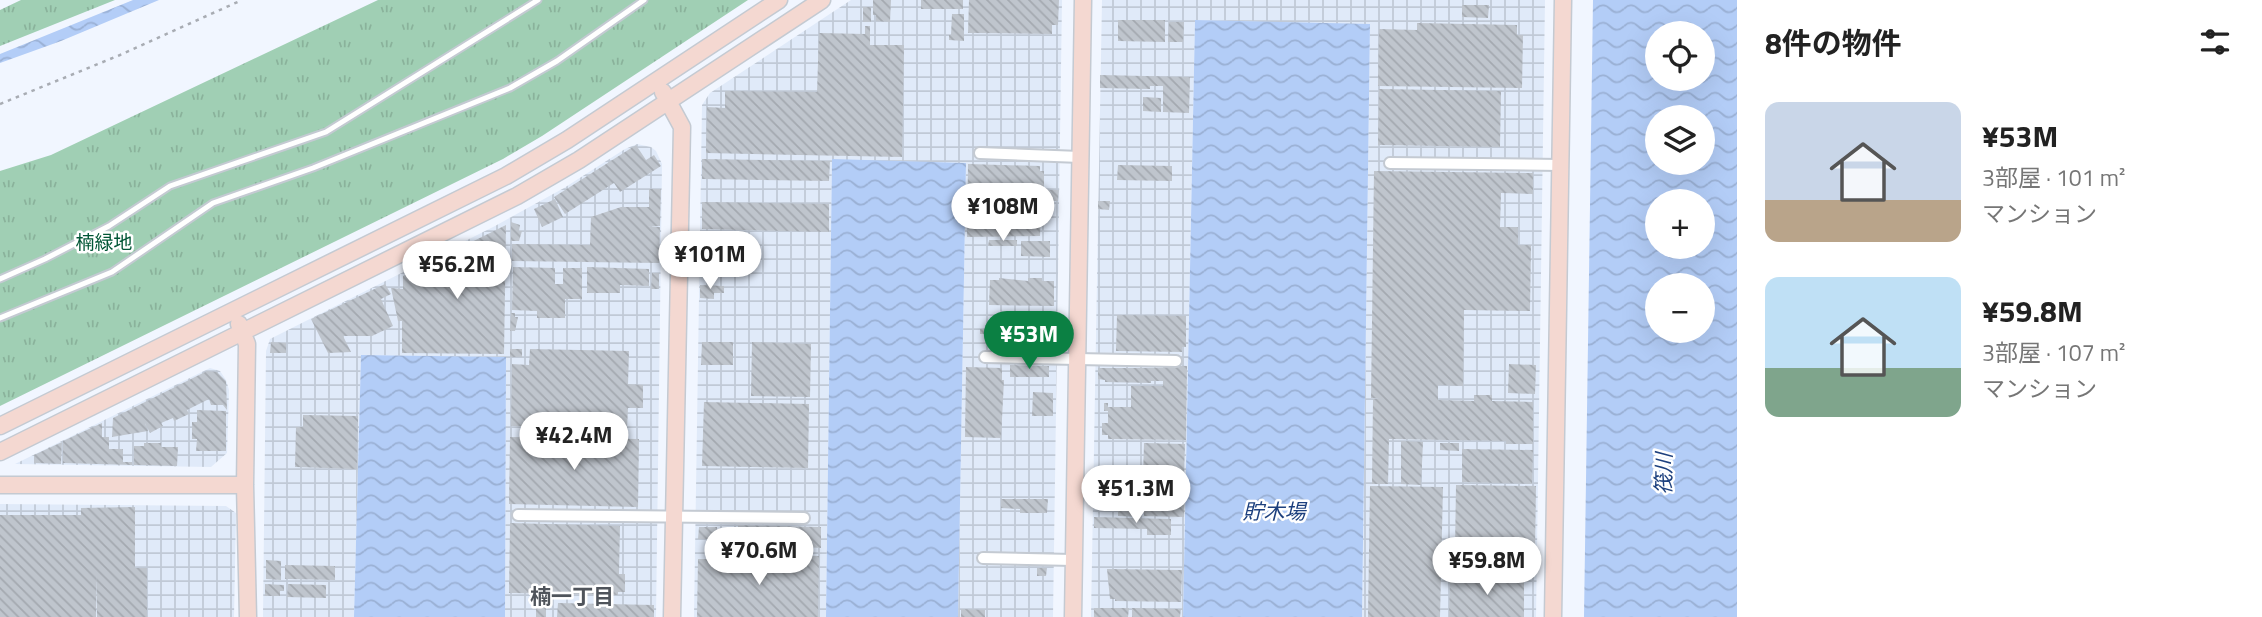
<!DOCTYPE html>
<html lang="ja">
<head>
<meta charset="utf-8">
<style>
  :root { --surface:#fff; --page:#f6f6f6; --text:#222; --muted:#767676; --accent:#0b8043 }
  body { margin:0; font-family:"Titillium Web","Noto Sans JP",sans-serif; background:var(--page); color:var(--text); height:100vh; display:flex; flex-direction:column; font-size:26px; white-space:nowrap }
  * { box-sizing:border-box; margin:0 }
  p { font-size:23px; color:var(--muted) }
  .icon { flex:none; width:38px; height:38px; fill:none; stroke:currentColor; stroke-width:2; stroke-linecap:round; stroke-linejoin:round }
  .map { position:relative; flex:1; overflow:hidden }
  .side { display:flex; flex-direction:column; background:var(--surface); width:525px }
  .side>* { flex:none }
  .fabs { position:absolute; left:1645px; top:21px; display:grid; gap:14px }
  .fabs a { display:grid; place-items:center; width:70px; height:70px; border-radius:50%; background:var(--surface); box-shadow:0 7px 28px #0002; font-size:35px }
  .price { position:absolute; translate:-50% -60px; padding:0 16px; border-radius:24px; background:#fff; color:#222; font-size:23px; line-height:46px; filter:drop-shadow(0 2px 4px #0008) }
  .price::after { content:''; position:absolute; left:50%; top:42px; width:21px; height:16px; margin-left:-10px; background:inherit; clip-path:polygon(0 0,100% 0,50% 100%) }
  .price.selected { background:var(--accent); color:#fff }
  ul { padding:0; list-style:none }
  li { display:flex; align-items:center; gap:21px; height:175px; padding:0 28px }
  li span { display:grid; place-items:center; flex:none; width:196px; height:140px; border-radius:14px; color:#555 }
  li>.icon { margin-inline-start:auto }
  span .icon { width:84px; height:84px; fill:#fffc; stroke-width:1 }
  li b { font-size:30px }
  h2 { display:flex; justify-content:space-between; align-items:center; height:84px; padding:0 28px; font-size:30px }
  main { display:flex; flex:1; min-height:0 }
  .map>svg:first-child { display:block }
  .industrial { fill:url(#industrial-grid) }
  .grass { fill:url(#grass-tufts) }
  .water { fill:url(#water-waves); fill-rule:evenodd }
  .building { fill:url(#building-back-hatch) }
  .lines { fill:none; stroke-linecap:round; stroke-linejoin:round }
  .lane-casing { stroke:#c4cad2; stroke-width:9 }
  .street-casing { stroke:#c4cad2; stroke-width:14 }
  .secondary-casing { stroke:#c4cad2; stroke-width:19 }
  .path { stroke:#a8acb3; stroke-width:2.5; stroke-dasharray:3.5 5; stroke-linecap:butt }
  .lane { stroke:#fff; stroke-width:5 }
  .street { stroke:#fff; stroke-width:10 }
  .secondary { stroke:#f4d8d1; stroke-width:16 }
  .labels { text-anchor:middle; stroke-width:5; stroke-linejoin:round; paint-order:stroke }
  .park-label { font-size:19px; fill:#005535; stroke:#fff }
  .water-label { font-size:21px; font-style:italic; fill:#1d407e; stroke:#fff }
  .neighbourhood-label { font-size:21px; font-weight:bold; fill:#4f545b; stroke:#fff }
</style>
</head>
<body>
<main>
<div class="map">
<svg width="1737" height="617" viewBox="0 0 1737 617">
  <defs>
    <pattern id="industrial-grid" width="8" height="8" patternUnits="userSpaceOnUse" patternTransform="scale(1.75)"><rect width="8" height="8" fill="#e0eaf9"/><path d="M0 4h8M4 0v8" fill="none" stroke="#c0c9d6"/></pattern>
    <pattern id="grass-tufts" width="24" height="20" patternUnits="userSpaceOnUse" patternTransform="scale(1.75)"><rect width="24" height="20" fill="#a0cfb4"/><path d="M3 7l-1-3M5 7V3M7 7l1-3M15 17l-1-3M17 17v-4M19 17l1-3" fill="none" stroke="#8ab29b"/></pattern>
    <pattern id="water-waves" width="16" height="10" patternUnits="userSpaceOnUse" patternTransform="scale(1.75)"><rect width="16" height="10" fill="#b3cdf7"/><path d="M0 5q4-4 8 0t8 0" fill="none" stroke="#9ab0d4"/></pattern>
    <pattern id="building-back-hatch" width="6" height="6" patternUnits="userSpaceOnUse" patternTransform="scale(1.75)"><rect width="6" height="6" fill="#bfc5cd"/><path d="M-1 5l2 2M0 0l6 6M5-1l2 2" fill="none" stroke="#a4a9b0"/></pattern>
  </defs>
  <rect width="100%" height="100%" fill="#f1f6ff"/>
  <path class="industrial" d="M851,0h211l-9,617h-95l8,-454 -134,-3 -6,457h-132l8,-512 8,-12z
    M1102,0h443l-9,617h-174l8,-592 -175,-5 -12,597h-92z
    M637,144l14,3 5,4 6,13 -6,453h-151l1,-260 -145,-2 -7,262h-91l3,-266 4,-12 225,-113 69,-38 61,-39z
    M210,368l10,3 6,9 3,10 -2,63 -16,14 -196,-3z
    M0,504l226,2 10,7 -2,104h-234z"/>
  <path class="grass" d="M21,0h94l-115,46v-36z
    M378,0h370l-206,136 -39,23 -503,247v-235l51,-16z"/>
  <path class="water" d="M133,0h26l-98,41 -61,22v-9z
    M1593,0h144v617h-153zM1703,33v46h-46v-46zM1703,117v46h-46v-46zM1657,201h46v46h-46zM1657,285h46v46h-46z
    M1195,20l175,4 -8,593h-179z
    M832,159l134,4 -8,454h-132z
    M361,355l145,2 -1,260h-151z"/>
  <path class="building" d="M873,0h18l-1,22 -14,-1v-6h-3z
    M921,0h42v9h-42z
    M969,0h90l-1,25h-6v9l-84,-1z
    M1462,5h27l-1,13 -26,-1z
    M863,7h8v15h-8z
    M952,14h12v27l-15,-1v-5h2z
    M1118,20h47v22l-47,-1z
    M1169,22h15l-1,20h-15z
    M1417,23l100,2v10h6l-1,53 -144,-2 1,-57 38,1z
    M865,26h5v19h34l-2,112 -196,-4 1,-46 18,1v-17l92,1 2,-59 46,1z
    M1100,75l90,2 -1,36 -26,-1v-26h-13v3l-50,-1z
    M1379,89l122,2 -1,56 -122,-2z
    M1143,97l18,1v14l-18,-1z
    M636,145l10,15 8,-5 7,11 -41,26 -6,-9 -49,31 -11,-17z
    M702,159l128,2 -1,20 -127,-2z
    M968,164l72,2v5h4v19h15l-1,11h-17l-1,35 -73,1z
    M1118,165l54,1v15l-55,-1z
    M1374,171l159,2v21l-32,-1 -1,34h18v18h13l-1,66 -66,-1 -1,76 -25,-1v15l36,1v-6h18v6l41,1v42h-27v-3l-117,-2 -1,45h-16l1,-85 7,-1h-9z
    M649,189h12l-1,37h-12l12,1 -1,36 -147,-2v-17l78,1 1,-28 30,-10h28z
    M555,199l8,18 -21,10 -8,-18z
    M1098,201h12l-1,9 -11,-1z
    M702,202l127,2v28l-127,-3z
    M511,222l9,3 -1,6h3l-3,10h-8z
    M506,225l-2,129 -102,-1v-32h-4l-7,-33 12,1v-13z
    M989,240h28v6h-29z
    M1021,241h29v16l-29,-1z
    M513,267l42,1v16h8v-16h19v31h-17v19h-28v-7l-25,-1z
    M587,267l62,2v17l-29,-1v8h-33z
    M652,273h7v16h-8z
    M999,278l29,3v-3h14v3h12v25l-65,-1 1,-25h9z
    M385,284l6,10 -10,5 12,27 -21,10h-29l8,16 -23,1 -17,-34z
    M700,285l24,1v7h-10v6l-14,-1z
    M511,313h4v4h3l-3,14h-5z
    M1117,315l69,1v31h-4v5l-66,-1z
    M980,329h14v5h-14z
    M271,342l15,1v10h-16z
    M702,342h31v23h-32z
    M752,342l59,2 -1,53 -59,-1z
    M510,349h12v8h-12z
    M530,349l99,2 -1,33 15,1v23h-15l-1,21 -58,-2v4h-13v-4l-45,-1 1,-62 17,1z
    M1509,364l27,1 -1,29 -27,-1z
    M1010,365l39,1v11h-39z
    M1163,365l24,1 -1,74 -78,-1v-4h-6v-12h6v-12h-4v-8h4v4h23v-21h32v-5h-12v2l-46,-1v-2l-7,-1v-11h65z
    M966,367l36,1v12h2l-3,58 -36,-1z
    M207,371l10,1 9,9 1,29 -4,-5h-12l-2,-6 -22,11 2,4 -15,7 -1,-3 -12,5 2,3 -13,7 -5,-10 3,8 -36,6 1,-19z
    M1033,392l20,1v23h-21z
    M704,402l105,2 -1,64 -106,-2z
    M197,410l29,1v40h-30l1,-12h-5v-17h5z
    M303,415l55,1 -1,53 -62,-2 1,-40h7z
    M102,423v14h7v12h14v13h9v3l-69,-2v-22z
    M510,437l129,2 -1,68 -129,-3z
    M1401,441l22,1 -2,43 -20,-1z
    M62,442l-1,22 -27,-1v-8z
    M144,443h17v4h17l-1,19 -43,-1v-19h10z
    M1144,443l41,1 -1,33h-41z
    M1440,443h19v8l-19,-1z
    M1462,449l71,1 -1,34 -70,-2z
    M1144,478l41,1 -1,38 -40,-1z
    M1456,485l80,1 -1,65 -80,-1z
    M1370,486l73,1 -3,130h-72z
    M1001,499h47l-1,14h-27v-4l-19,-1z
    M1118,506l24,1 -1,10 -23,-1z
    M135,507v61h12v49h-50l-1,-42v42h-96v-102h81v-7z
    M1094,517l77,2v16h-24v-6l-53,-1z
    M510,523l110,3 -1,48h6v18h-7v3l-109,-2z
    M738,525l83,2v21l-15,-1v-2l-68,-2z
    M699,527h18v12h-19z
    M766,555l53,1 -1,61h-121l1,-58 68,1z
    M266,560l15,1v19l-15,-1z
    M285,565l50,1v14l-50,-1z
    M1037,568h10l-1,8h-9z
    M1107,569l75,1 -1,32 -66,-1v-2h-5z
    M1450,576l74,1v40h-75z
    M265,584l19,1v6h-4v5h-15z
    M288,584l38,1v13l-39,-1z
    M558,603l96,2v12h-97z
    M536,604h10v13h-10z
    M1094,608h35l-1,9h-34z
    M1132,608l49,1 -1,8h-48z
    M961,609l24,1v7h-24z"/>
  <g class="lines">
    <g class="lane-casing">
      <path id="lane" d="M0,279l45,-20 64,-33 61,-40 156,-54 212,-132
        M0,318l112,-46 101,-69 100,-35 197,-80 47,-27 87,-61"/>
    </g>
    <g class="street-casing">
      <path id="street" d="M980,153l100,4
        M1390,163l170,2
        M985,357l191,4
        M518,515l286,3
        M983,558l90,2"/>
    </g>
    <g class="secondary-casing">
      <path id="secondary" d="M663,92l19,35 -10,490
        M239,324l8,20 -2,141 3,132
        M0,426l506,-250 61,-36 212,-140
        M0,452l517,-256 62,-36 243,-160
        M0,485h245
        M1073,617l10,-617
        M1553,617l10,-617"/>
    </g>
    <path class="path" d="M0,104l120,-49 122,-55"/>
    <use href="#lane" class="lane"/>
    <use href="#street" class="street"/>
    <use href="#secondary" class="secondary"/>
  </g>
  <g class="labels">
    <g class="park-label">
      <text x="104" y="249">楠緑地</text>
    </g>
    <g class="water-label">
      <text transform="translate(1664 474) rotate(-89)" y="7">筏川</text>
      <text x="1274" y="519">貯木場</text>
    </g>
    <g class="neighbourhood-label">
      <text x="572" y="604">楠一丁目</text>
    </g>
  </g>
</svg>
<div class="fabs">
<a><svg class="icon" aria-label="locate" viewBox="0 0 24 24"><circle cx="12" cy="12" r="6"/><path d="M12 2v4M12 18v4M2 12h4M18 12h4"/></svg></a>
<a><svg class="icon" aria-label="layers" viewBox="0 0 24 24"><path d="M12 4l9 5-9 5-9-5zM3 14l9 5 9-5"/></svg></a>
<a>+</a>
<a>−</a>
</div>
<b class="price" style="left:1003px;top:243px">¥108M</b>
<b class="price" style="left:710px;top:291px">¥101M</b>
<b class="price" style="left:457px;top:301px">¥56.2M</b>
<b class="price selected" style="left:1029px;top:371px">¥53M</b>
<b class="price" style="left:574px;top:472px">¥42.4M</b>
<b class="price" style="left:1136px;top:525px">¥51.3M</b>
<b class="price" style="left:759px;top:587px">¥70.6M</b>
<b class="price" style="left:1487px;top:597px">¥59.8M</b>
</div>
<section class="side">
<h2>8件の物件<svg class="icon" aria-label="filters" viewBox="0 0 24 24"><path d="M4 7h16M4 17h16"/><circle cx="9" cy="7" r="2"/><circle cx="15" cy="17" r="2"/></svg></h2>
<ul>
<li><span style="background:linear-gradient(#c9d6e8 70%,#b9a48a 0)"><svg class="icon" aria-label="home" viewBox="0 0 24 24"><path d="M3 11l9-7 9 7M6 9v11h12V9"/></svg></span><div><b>¥53M</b><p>3部屋 · 101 m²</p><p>マンション</p></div></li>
<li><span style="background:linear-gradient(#bfe0f5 65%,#7fa58c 0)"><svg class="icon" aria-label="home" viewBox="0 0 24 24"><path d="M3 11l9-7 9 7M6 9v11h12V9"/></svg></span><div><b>¥59.8M</b><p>3部屋 · 107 m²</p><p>マンション</p></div></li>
</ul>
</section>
</main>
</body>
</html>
